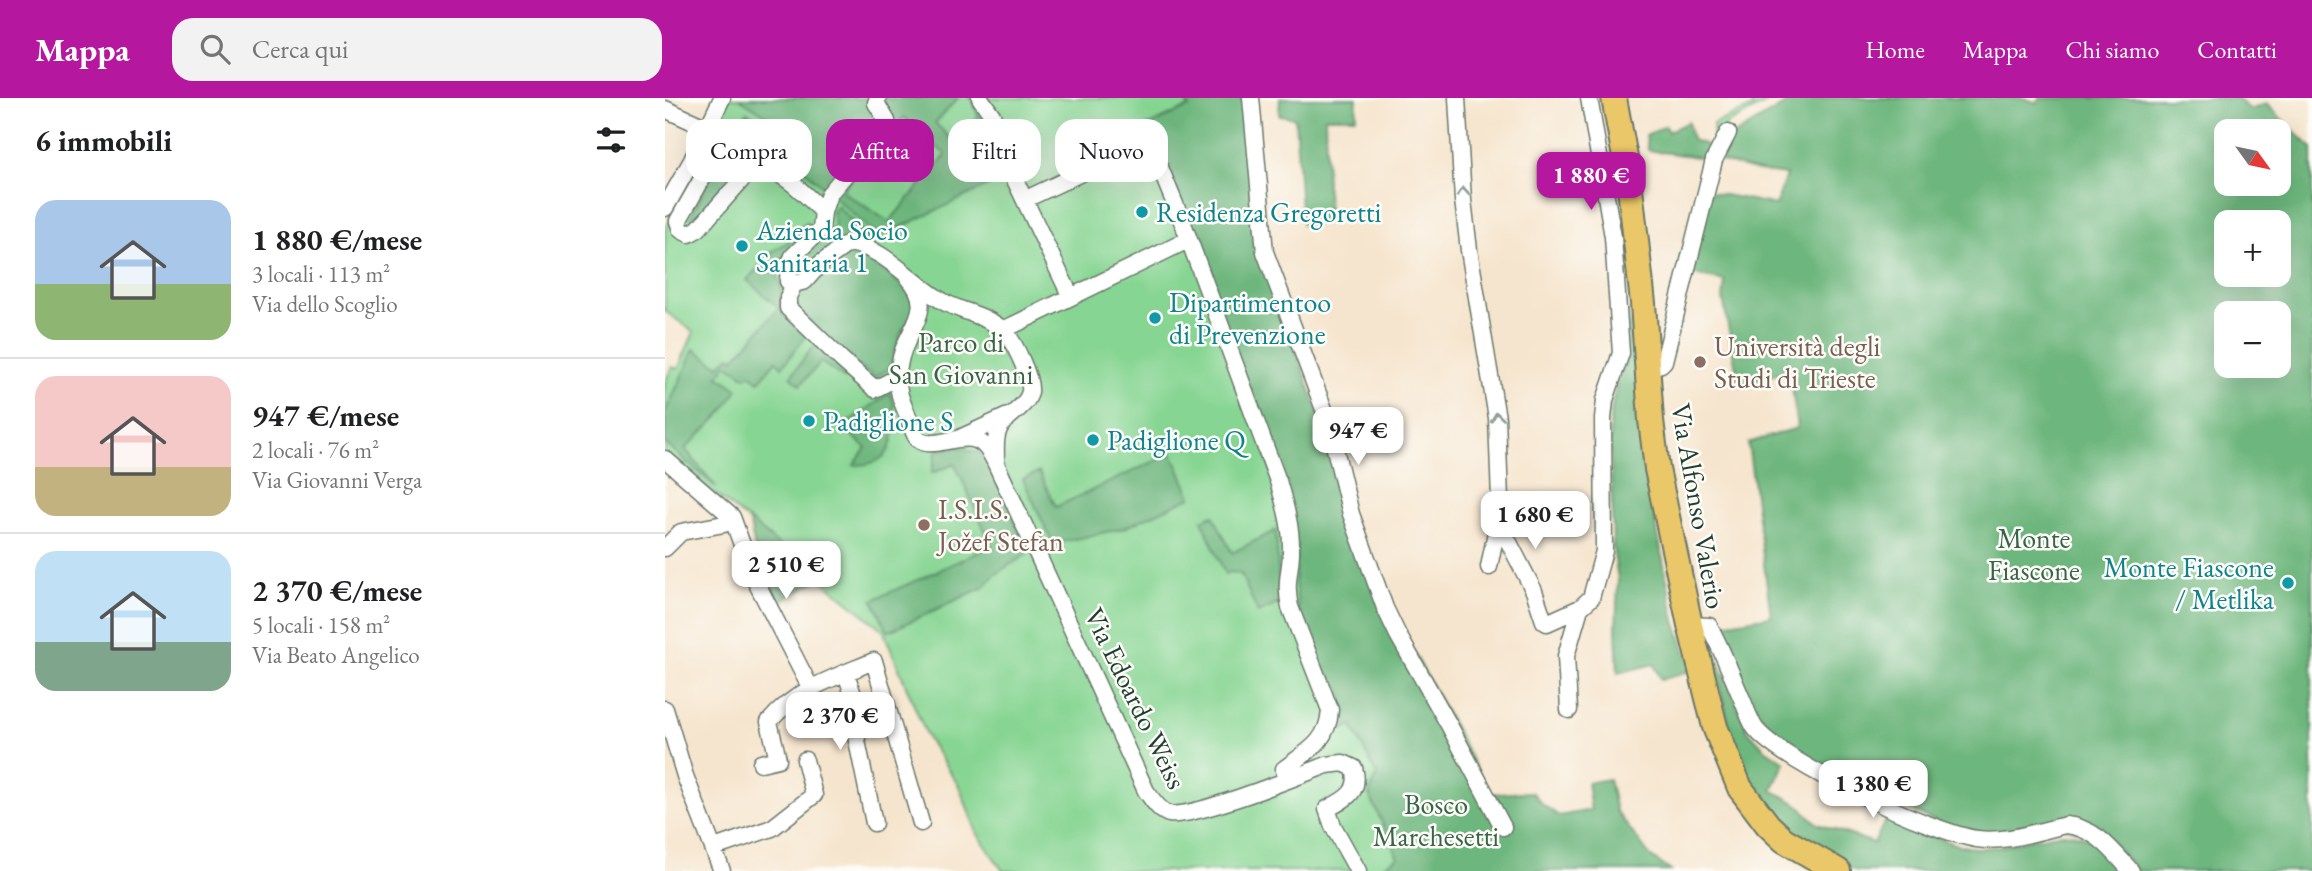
<!DOCTYPE html>
<html lang="it">
<head>
<meta charset="utf-8">
<style>
  :root { --surface:#fff; --page:#f2f2f2; --text:#202124; --muted:#757577; --line:#e0e0e0; --accent:#b5179e }
  body { margin:0; font-family:"EB Garamond",serif; background:var(--page); color:var(--text); height:100vh; display:flex; flex-direction:column; font-size:26px; white-space:nowrap }
  * { box-sizing:border-box; margin:0 }
  p { font-size:23px; color:var(--muted) }
  .icon { flex:none; width:38px; height:38px; fill:none; stroke:currentColor; stroke-width:2; stroke-linecap:round; stroke-linejoin:round }
  .map { position:relative; flex:1; overflow:hidden }
  .details { display:flex; flex-direction:column; background:var(--surface); width:665px }
  .details>* { flex:none }
  .hud { position:absolute; left:21px; top:21px; width:665px; height:63px; display:flex; gap:14px }
  .needle { width:46px; rotate:123deg }
  .buttons { position:absolute; left:1549px; top:21px; display:grid; gap:14px }
  .buttons a { display:grid; place-items:center; width:77px; height:77px; border-radius:14px; background:var(--surface); box-shadow:0 7px 28px #0002; font-size:35px }
  .price { position:absolute; translate:-50% -60px; padding:0 16px; border-radius:14px; background:#fff; color:#222; font-size:23px; line-height:46px; filter:drop-shadow(0 2px 4px #0008) }
  .price::after { content:''; position:absolute; left:50%; top:42px; width:21px; height:16px; margin-left:-10px; background:inherit; clip-path:polygon(0 0,100% 0,50% 100%) }
  .price.selected { background:var(--accent); color:#fff }
  ul { padding:0; list-style:none }
  li { display:flex; align-items:center; gap:21px; height:175px; padding:0 35px }
  li+li { border-top:2px solid var(--line) }
  li span { display:grid; place-items:center; flex:none; width:196px; height:140px; border-radius:21px; color:#555 }
  li>.icon { margin-inline-start:auto }
  span .icon { width:84px; height:84px; fill:#fffc; stroke-width:1 }
  li b { font-size:30px }
  h2 { display:flex; justify-content:space-between; align-items:center; height:84px; padding:0 35px; font-size:30px }
  .chip { padding:0 24px; border-radius:21px; background:var(--surface); box-shadow:0 7px 28px #0002; font-size:24px; line-height:63px }
  .chip.selected { background:var(--accent); color:#fff }
  header { display:flex; align-items:center; gap:42px; box-sizing:border-box; height:98px; padding:0 35px; background:var(--accent); color:#fff }
  header strong { font-size:33px }
  nav { display:flex; gap:38px; margin-inline-start:auto; font-size:24px }
  .search { width:490px; height:63px; background:var(--page); display:flex; align-items:center; gap:18px; box-sizing:border-box; padding:0 24px; border-radius:21px; color:var(--muted); font-size:26px }
  main { display:flex; flex:1; min-height:0 }
  .map>svg:first-child { display:block }
  .green { fill:#87d593; stroke:#538964; stroke-width:2 }
  .forest { fill:#6db67d; stroke:#467a58; stroke-width:2; fill-rule:evenodd }
  .lines { fill:none; stroke-linecap:round; stroke-linejoin:round }
  .street-casing { stroke:#6a786a; stroke-width:19 }
  .primary-casing { stroke:#6a786a; stroke-width:28 }
  .street { stroke:#fff; stroke-width:16 }
  .primary { stroke:#eac769; stroke-width:24 }
  .oneway { stroke:#8f9e9a }
  .culture-dot { fill:#0f9aa8; stroke:#fdfcf7; stroke-width:2.5 }
  .education-dot { fill:#8d6e63; stroke:#fdfcf7; stroke-width:2.5 }
  .labels { text-anchor:middle; stroke-width:5; stroke-linejoin:round; paint-order:stroke }
  .culture-label { font-size:28px; fill:#0d838f; stroke:#fdfcf7; text-anchor:start }
  .park-label { font-size:28px; fill:#39634c; stroke:#fdfcf7 }
  .education-label { font-size:28px; fill:#785e54; stroke:#fdfcf7; text-anchor:start }
  .street-label { font-size:28px; fill:#1f3d34; stroke:#fdfcf7 }
</style>
</head>
<body>
<header>
<strong>Mappa</strong>
<div class="search"><svg class="icon" aria-label="search" viewBox="0 0 24 24"><circle cx="10" cy="10" r="6"/><path d="M15 15l6 6"/></svg>Cerca qui</div>
<nav><a>Home</a><a>Mappa</a><a>Chi siamo</a><a>Contatti</a></nav>
</header>
<main>
<section class="details">
<h2>6 immobili<svg class="icon" aria-label="filters" viewBox="0 0 24 24"><path d="M4 7h16M4 17h16"/><circle cx="9" cy="7" r="2"/><circle cx="15" cy="17" r="2"/></svg></h2>
<ul>
<li><span style="background:linear-gradient(#a9c7e8 60%,#8fb573 0)"><svg class="icon" aria-label="home" viewBox="0 0 24 24"><path d="M3 11l9-7 9 7M6 9v11h12V9"/></svg></span><div><b>1 880 €/mese</b><p>3 locali · 113 m²</p><p>Via dello Scoglio</p></div></li>
<li><span style="background:linear-gradient(#f6c9c9 65%,#c2b280 0)"><svg class="icon" aria-label="home" viewBox="0 0 24 24"><path d="M3 11l9-7 9 7M6 9v11h12V9"/></svg></span><div><b>947 €/mese</b><p>2 locali · 76 m²</p><p>Via Giovanni Verga</p></div></li>
<li><span style="background:linear-gradient(#bfe0f5 65%,#7fa58c 0)"><svg class="icon" aria-label="home" viewBox="0 0 24 24"><path d="M3 11l9-7 9 7M6 9v11h12V9"/></svg></span><div><b>2 370 €/mese</b><p>5 locali · 158 m²</p><p>Via Beato Angelico</p></div></li>
</ul>
</section>
<div class="map">
<svg width="1647" height="773" viewBox="0 0 1647 773">
  <rect width="100%" height="100%" fill="#fdfcf7"/>
  <filter id="ink" filterUnits="userSpaceOnUse"><feTurbulence type="fractalNoise" baseFrequency=".0143" numOctaves="2"/><feDisplacementMap in="SourceGraphic" scale="14" xChannelSelector="R" yChannelSelector="G"/><feConvolveMatrix kernelMatrix="1 2 1 2 8 2 1 2 1" color-interpolation-filters="sRGB"/></filter>
  <filter id="wash" filterUnits="userSpaceOnUse"><feTurbulence type="fractalNoise" baseFrequency=".00686" numOctaves="4" result="noise"/><feDisplacementMap in="SourceGraphic" scale="28" xChannelSelector="R" yChannelSelector="G"/><feGaussianBlur stdDeviation="1.57" result="paint"/><feColorMatrix in="noise" values="0 0 0 0 0 0 0 0 0 0 0 0 0 0 0 0 0 1.4 0 .05"/><feComposite in="paint" operator="in"/></filter>
  <g filter="url(#wash)">
    <rect width="100%" height="100%" fill="#f6e5ce"/>
    <path class="green" d="M63,0h457l4,9 -42,19 52,104 5,18 -5,2 34,88 111,391 7,-4 27,50 -9,19 29,63 -23,14h-372l-26,-38 -18,-47 -31,-47 -45,-109 -218,-177v-71l7,-15 6,2 16,-37 -29,-21v-81l39,-74z
      M1085,0h26l-49,26 -13,18 -1,-18 40,-17z"/>
    <path class="forest" d="M74,0h219l-23,25 19,19 24,-25 -6,-19h17l19,78 -113,54 -18,6 -93,-85 -12,-32zM239,19l42,38 -57,67 -47,-31z
      M520,0h58l17,150 62,175 40,133 128,238 42,-2 11,13 16,11 32,-6 -4,-27 22,-4 7,32 34,45 21,15h-296l23,-14 -29,-63 8,-19 -25,-50 -9,4 -43,-110 -5,-36 2,-39 -99,-294 6,-2 -5,-17h-6l-27,-67 -19,-38 42,-19z
      M615,0h77l-1,19h-31l3,105 -26,3 -7,-107 -16,-3z
      M1130,0h229l13,5 2,-5h198l13,12 16,-6 46,44v723h-175l-29,-32 -62,-17 -51,12h-20l-34,-10 -112,-52 -40,-23 -25,-20 -14,-24 -34,-80 55,-9 -23,-173 49,-15 -7,-58 -51,15 -16,-86 2,-18 -35,-7 19,-82 67,13 10,-30 -28,-4 -37,-10 10,-24zM1561,33h53v53h-53zM1561,124h53v53h-53zM1561,215h53v53h-53z
      M82,14l19,13 10,30 9,7 -2,3 -15,-10c-31,7 -52,44 -71,68l-6,-6 28,-60 4,2 10,-3 11,7 17,-21 -11,-10 2,-5 -9,-9z
      M1023,24l4,18 15,5 -2,13 -57,-8 -2,-14 19,-10 3,6z
      M172,108l32,31 -61,34 -7,-1 -2,-4 3,-8 33,-33 -3,-13z
      M142,124l4,4 -31,36 -3,13 4,12 1,27 24,22 -24,31 -6,-6 -17,20 -9,-7 -4,3 -19,-13 -9,12 20,13 -18,26 -35,34 32,39 -52,-45v-30l29,-64 25,17 11,-10 4,3 45,-51 -32,-28 26,-29 15,-9z
      M180,154l17,2 29,22 20,18 4,17 -14,22 -11,35 -15,9 -28,-18 -51,-50 -3,-10 13,-15z
      M963,212l8,47 11,123 28,141 17,49 -31,10 -7,-16 -36,9 -2,-43 2,-51 -5,-31 -3,-130 5,-27 12,-35z
      M150,246l33,30 -3,5 -24,-17 -21,23 -9,-9z
      M225,295c6,14 3,13 4,27 0,30 -8,45 -40,45l12,-17 -24,-22z
      M293,349l21,6 12,11 37,90c-17,10 -32,17 -44,33l-96,45 -15,-32 119,-54 -37,-82 -23,9 4,-22z
      M507,355l19,44 -67,31 -71,16 -30,-65 16,-7 17,35z
      M548,417l19,38 44,-23 4,73 -22,10 -17,-39 -10,-2 -6,2 -23,-54z
      M84,422l70,59 -40,23 -20,-35z
      M1044,541l39,92 17,18 20,13 -13,28 25,14 21,20 56,19 13,-26c26,10 54,25 81,30 37,7 89,-24 118,-9 14,8 25,21 36,33h-265l-59,-31 -43,-45 -19,-39z"/>
  </g>
  <g filter="url(#ink)">
    <g class="lines">
      <g class="street-casing">
        <path id="street" d="M315,0l12,17 23,65 56,117
          M586,0l14,154 63,168 23,94 34,94 13,27 51,90 54,102
          M792,0l6,102 6,50 28,168 4,109 33,64 10,30 3,2 33,-15
          M0,11l42,19 14,11 -6,17 -37,65 3,9 8,4 9,-5 47,-53 14,-9c25,4 46,27 64,45l-2,17 -28,27 -4,10 -1,15 6,3
          M361,101l123,-58 35,85 94,255c6,21 13,43 13,65 1,23 -7,34 -1,61l40,103c-2,32 -22,41 -46,59l1,11
          M0,110l26,-46 31,-64
          M158,114l6,-18 53,-63 5,-10 -11,-18 2,-5
          M243,179c22,25 11,39 -1,64 -5,10 -9,25 -9,37 -1,13 4,24 9,36 3,7 6,20 11,25 12,12 41,-6 58,1 14,5 21,27 27,39l143,312c6,8 13,20 23,23 22,5 132,-39 158,-49l16,-2 11,5c7,24 -8,31 -27,41l6,17 25,45
          M338,232l185,-90
          M982,270l14,-4 3,-3 50,-201 14,-27
          M233,279l-23,12 -33,-29 -54,-52v-11l6,-13 11,-3 15,-17 29,-21c37,5 62,41 95,59 18,10 41,13 58,27 11,9 30,50 28,63 -3,14 -20,22 -28,32 -8,10 -6,25 -6,37
          M297,339l46,-21
          M0,361l67,58 22,61 56,109
          M0,450l16,-16 43,-8 8,-7
          M824,469l7,-35 5,-5
          M1025,527l19,1c13,23 22,48 33,73 4,9 7,20 13,29 25,34 178,105 222,111 29,4 61,-8 89,-14 29,2 47,26 65,46
          M181,575l14,44 -5,14 19,92
          M0,611l20,67 37,95
          M904,612l-3,-54 14,-48 11,-10 13,-47 -1,-132 2,-19 16,-47 -8,-116 -24,-139
          M96,665l17,-4 -9,-37c27,-33 67,-45 105,-61l47,162
          M49,750l58,-20 42,-33 -9,-35"/>
      </g>
      <g class="primary-casing">
        <path id="primary" d="M949,0l15,81 14,124 8,117 6,49 33,156 25,102 25,61 28,37 16,15 54,31"/>
      </g>
      <use href="#street" class="street"/>
      <use href="#primary" class="primary"/>
    </g>
    <defs><path id="oneway-chevron" d="M-2-3.5L2.5 0L-2 3.5" fill="none" stroke-width="1.6" stroke-linecap="round" stroke-linejoin="round" transform="scale(1.75)"/></defs>
    <g class="oneway">
      <use href="#oneway-chevron" transform="translate(798 94) rotate(-95)"/>
      <use href="#oneway-chevron" transform="translate(832 319) rotate(-98)"/>
    </g>
  </g>
  <g class="culture-dot">
    <circle cx="477" cy="114" r="7"/>
    <circle cx="77" cy="148" r="7"/>
    <circle cx="490" cy="220" r="7"/>
    <circle cx="144" cy="323" r="7"/>
    <circle cx="428" cy="342" r="7"/>
    <circle cx="1623" cy="485" r="7"/>
  </g>
  <g class="education-dot">
    <circle cx="1035" cy="264" r="7"/>
    <circle cx="259" cy="427" r="7"/>
  </g>
  <g class="labels">
    <g class="culture-label">
      <text x="491" y="124">Residenza Gregoretti</text>
      <text x="91" y="142">Azienda Socio<tspan x="91" dy="32">Sanitaria 1</tspan></text>
      <text x="504" y="214">Dipartimentoo<tspan x="504" dy="32">di Prevenzione</tspan></text>
      <text x="158" y="333">Padiglione S</text>
      <text x="442" y="352">Padiglione Q</text>
      <text x="1609" y="479" text-anchor="end">Monte Fiascone<tspan x="1609" dy="32">/ Metlika</tspan></text>
    </g>
    <g class="park-label">
      <text x="296" y="254">Parco di<tspan x="296" dy="32">San Giovanni</tspan></text>
      <text x="1369" y="450">Monte<tspan x="1369" dy="32">Fiascone</tspan></text>
      <text x="771" y="716">Bosco<tspan x="771" dy="32">Marchesetti</tspan></text>
    </g>
    <g class="education-label">
      <text x="1049" y="258">Università degli<tspan x="1049" dy="32">Studi di Trieste</tspan></text>
      <text x="273" y="421">I.S.I.S.<tspan x="273" dy="32">Jožef Stefan</tspan></text>
    </g>
    <g class="street-label">
      <text transform="translate(1034 408) rotate(80)" y="10">Via Alfonso Valerio</text>
      <text transform="translate(471 600) rotate(64)" y="10">Via Edoardo Weiss</text>
    </g>
  </g>
</svg>
<div class="buttons">
<a><svg class="needle" viewBox="-14 -14 28 28"><path d="M0-13l5 13h-10z" fill="#e53935"/><path d="M0 13l5-13h-10z" fill="#757577"/></svg></a>
<a>+</a>
<a>−</a>
</div>
<b class="price selected" style="left:926px;top:114px">1 880 €</b>
<b class="price" style="left:693px;top:369px">947 €</b>
<b class="price" style="left:870px;top:453px">1 680 €</b>
<b class="price" style="left:121px;top:503px">2 510 €</b>
<b class="price" style="left:175px;top:654px">2 370 €</b>
<b class="price" style="left:1208px;top:722px">1 380 €</b>
<div class="hud">
<a class="chip">Compra</a>
<a class="chip selected">Affitta</a>
<a class="chip">Filtri</a>
<a class="chip">Nuovo</a>
</div>
</div>
</main>
</body>
</html>
